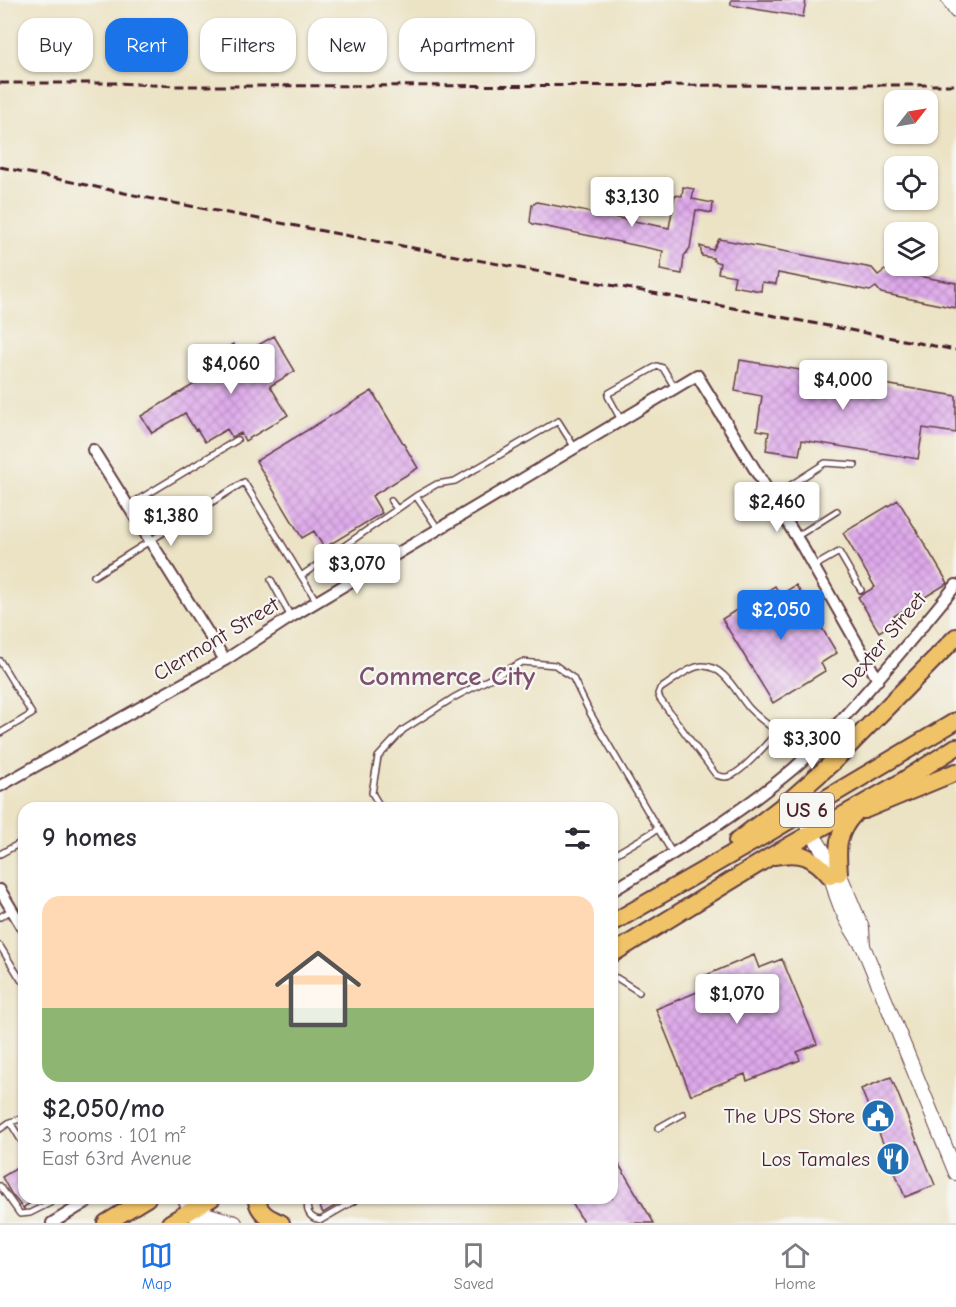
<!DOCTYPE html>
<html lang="en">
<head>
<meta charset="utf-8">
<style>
  :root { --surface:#fff; --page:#f2f2f3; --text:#2b2b33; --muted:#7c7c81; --line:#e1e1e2; --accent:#1a73e8 }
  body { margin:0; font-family:"Comic Neue",sans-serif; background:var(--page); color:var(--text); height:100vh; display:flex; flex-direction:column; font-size:22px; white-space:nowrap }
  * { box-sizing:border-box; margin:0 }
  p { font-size:20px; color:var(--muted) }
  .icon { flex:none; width:33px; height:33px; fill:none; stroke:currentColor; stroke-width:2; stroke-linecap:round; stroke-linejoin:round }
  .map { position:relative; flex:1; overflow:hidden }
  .side { position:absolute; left:18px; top:802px; width:600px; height:402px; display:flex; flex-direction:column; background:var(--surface); border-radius:18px; box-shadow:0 2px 4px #0004 }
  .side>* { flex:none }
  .top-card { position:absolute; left:18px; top:18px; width:600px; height:54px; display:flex; gap:12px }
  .needle { width:39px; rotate:59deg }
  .buttons { position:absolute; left:884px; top:90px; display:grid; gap:12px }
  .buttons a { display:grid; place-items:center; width:54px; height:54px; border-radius:12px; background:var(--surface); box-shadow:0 2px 4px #0004; font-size:30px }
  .price { position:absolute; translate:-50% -51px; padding:0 14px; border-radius:6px; background:#fff; color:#222; font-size:20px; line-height:39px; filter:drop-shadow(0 2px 3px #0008) }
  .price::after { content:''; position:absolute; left:50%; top:36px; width:18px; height:14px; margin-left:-9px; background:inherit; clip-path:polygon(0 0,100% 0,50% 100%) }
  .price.selected { background:var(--accent); color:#fff }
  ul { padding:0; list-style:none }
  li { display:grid; align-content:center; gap:12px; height:318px; padding:0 24px }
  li+li { border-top:2px solid var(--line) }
  li span { display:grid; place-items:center; height:186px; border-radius:18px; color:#555 }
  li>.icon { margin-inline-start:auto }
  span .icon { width:108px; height:108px; fill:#fffc; stroke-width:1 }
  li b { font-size:26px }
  h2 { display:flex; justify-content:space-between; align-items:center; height:72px; padding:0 24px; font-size:26px }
  .pill { padding:0 21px; border-radius:18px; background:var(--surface); box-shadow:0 2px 4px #0004; font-size:21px; line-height:54px }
  .pill.selected { background:var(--accent); color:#fff }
  .tab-bar { display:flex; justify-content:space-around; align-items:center; height:84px; border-top:2px solid var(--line); background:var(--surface); font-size:16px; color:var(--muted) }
  .tab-bar a { display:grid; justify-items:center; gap:3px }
  .tab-bar .selected { color:var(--accent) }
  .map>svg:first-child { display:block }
  .building { fill:url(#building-cross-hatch) }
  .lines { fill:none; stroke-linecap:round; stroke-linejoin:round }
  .service-casing { stroke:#623c42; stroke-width:8 }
  .minor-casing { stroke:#623c42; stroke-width:14 }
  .tertiary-casing { stroke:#623c42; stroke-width:16 }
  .primary-casing { stroke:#623c42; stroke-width:20 }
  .trunk-casing { stroke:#623c42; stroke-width:20 }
  .path { stroke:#623c42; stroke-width:2; stroke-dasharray:4.5 4.5; stroke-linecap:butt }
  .service { stroke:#fff; stroke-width:5 }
  .minor { stroke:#fff; stroke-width:10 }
  .tertiary { stroke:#fff; stroke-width:14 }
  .primary { stroke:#f0c369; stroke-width:16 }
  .trunk { stroke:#f0c369; stroke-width:16 }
  .rail { stroke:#4a1f2b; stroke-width:3; stroke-dasharray:9 4.5; stroke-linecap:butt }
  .labels { text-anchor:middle; stroke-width:4.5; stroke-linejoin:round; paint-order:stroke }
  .shield { fill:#f6f6f2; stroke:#7e6067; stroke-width:1.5 }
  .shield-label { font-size:20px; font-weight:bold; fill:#4a1f2b }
  .street-label { font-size:21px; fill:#4a1f2b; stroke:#f6f6f2 }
  .poi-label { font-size:21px; fill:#4a1f2b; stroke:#f6f6f2; text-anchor:end }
  .district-label { font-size:27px; font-weight:bold; fill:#7e4f6e; stroke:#f6f6f2 }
</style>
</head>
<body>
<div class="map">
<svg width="956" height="1223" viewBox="0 0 956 1223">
  <defs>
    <pattern id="building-cross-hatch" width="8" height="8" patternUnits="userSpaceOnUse" patternTransform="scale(1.5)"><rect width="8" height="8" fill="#dea9eb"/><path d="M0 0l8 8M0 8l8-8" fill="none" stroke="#b689bf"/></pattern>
  </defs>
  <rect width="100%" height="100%" fill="#f6f6f2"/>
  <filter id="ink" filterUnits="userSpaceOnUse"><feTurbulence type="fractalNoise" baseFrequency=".0167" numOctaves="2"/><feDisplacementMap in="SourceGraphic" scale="12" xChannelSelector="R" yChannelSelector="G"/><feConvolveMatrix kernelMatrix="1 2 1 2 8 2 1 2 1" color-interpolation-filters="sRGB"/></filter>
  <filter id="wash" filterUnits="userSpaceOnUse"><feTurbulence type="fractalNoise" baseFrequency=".008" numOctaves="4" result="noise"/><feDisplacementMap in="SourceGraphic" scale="24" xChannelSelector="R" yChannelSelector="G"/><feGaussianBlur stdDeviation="1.35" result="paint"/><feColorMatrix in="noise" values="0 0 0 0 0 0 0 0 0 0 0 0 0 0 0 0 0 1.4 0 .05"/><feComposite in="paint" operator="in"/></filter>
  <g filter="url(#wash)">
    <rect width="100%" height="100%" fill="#ece3c5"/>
    <g id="blocks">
      <path class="building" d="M731,0h75l-3,17 -72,-12z
        M683,187l11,2 -2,10 21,4 -1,10 -16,-3 -6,38 -6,8 -2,18 -22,-4 3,-19 -130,-27 -3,-2 2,-17 5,-3 132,26 6,-33 7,1z
        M719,239l153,29 6,7 7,-5 71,13v25l-75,-15 -5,-6 -6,4 -92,-18 -2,11 -14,-2 -1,9 -28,-5 2,-10 -17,-3 2,-10 -6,-2 -1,-3 -11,-2 -2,-10 13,4z
        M274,336l21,35 -25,15 18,29 -43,26 -4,-8 -9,4 -5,-8 -22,13 -8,-13 -2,1 -10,-17 -33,20 -11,-17 77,-46 -5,-9 9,-5 -2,-4 13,-8 5,8 7,-4 3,3z
        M740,360l216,36v37l-33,-5 -5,31 -116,-19 -3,15 -33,-5 3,-18 -12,-2 5,-34 -27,-5z
        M372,391l46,77 -46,28 10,17 -58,35 -10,-17 -12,7 -46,-77z
        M898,500l50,83 -54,33 3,5 -18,11 -21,-35 17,-10 -32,-54z
        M796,585l41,68 -16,10 4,8 -52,32 -51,-84 53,-33 5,9z
        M754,955l5,13 23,-9 35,85 -20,8 3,8 -53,21 -2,-7 -54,21 -35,-86 46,-19 -5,-11z
        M891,1077l44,108 -30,12 -44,-108z
        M612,1153l42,70h-70l-15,-25h43z
        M17,1168l7,11v19h14l-14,9v2l-12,-14 -10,-18z
        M321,1198h27l-25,15 -7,-12z"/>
    </g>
  </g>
  <g filter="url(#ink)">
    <use href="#blocks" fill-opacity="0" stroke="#623c42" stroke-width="1.5"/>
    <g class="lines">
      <g class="service-casing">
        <path id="service" d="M621,420l-13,-24 1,-3 48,-27 6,2 12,20
          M416,496l21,-12 18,-3 103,-60 17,27
          M772,497l53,-34 30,2
          M391,501l6,8
          M128,506l109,-66
          M796,537l41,-26
          M813,567l26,-15 22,38
          M94,576l150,-94 73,120
          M301,576l115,-80 23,34
          M271,580l20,37
          M0,661l32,53 -32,19
          M778,730c-9,12 -35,41 -48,46 -5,2 -9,1 -14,-1l-56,-76 -2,-5 2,-5c12,-7 30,-24 44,-23 22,1 33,29 46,43 17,18 40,29 58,47
          M381,808l-9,-15 6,-36 25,-27 50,-32 69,-36 33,3 18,13 17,35 68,116
          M0,854l24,-13
          M612,856l46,-27 15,25
          M0,917l12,-7
          M0,946l21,34
          M612,977l5,1 22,14
          M10,1122l14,23
          M658,1128l25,-14
          M0,1129l10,-7 14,-4
          M0,1186l20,28 10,-1 20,-10 1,-5
          M310,1198c-6,11 -1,21 11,22l38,-22"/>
      </g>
      <g class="minor-casing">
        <path id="minor" d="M93,450l132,210
          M0,786l225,-126 66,-43 406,-242 106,173 75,132
          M0,890l24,40
          M612,891c62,-38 125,-75 181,-122 21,-18 39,-39 57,-59 37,-40 71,-82 106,-125
          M52,1223l41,-25"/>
      </g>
      <g class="tertiary-casing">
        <path id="tertiary" d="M949,0l7,11
          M805,822l25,40 9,11 23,55 1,18
          M830,862c1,29 16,61 33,84l93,227
          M184,1198l16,25
          M192,1210l43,13"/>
      </g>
      <g class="primary-casing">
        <path id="primary" d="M864,810l92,-38
          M839,873c-2,-26 -3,-40 16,-60"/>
      </g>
      <g class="trunk-casing">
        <path id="trunk" d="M737,841l52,-40 45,-40 122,-124
          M775,856c26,-5 38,0 55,20
          M612,923l151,-87 193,-115
          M612,954l156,-96 130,-74 58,-37
          M256,1198c3,15 12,20 25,25
          M106,1223l41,-25
          M170,1223l42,-25"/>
      </g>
      <path class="path" d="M237,1198l3,7"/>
      <use href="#service" class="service"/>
      <use href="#minor" class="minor"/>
      <use href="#tertiary" class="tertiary"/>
      <use href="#primary" class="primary"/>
      <use href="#trunk" class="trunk"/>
      <path class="rail" d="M0,83h117l57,3 782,-1
        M0,167l158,33 798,150"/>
    </g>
  </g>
  <defs>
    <g id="civic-disc" transform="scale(1.725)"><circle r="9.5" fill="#1f6fb2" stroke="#f6f6f2"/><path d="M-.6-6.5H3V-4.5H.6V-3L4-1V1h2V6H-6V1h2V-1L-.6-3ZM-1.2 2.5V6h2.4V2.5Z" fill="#fff"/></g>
    <g id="restaurant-disc" transform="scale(1.725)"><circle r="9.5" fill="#1f6fb2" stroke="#f6f6f2"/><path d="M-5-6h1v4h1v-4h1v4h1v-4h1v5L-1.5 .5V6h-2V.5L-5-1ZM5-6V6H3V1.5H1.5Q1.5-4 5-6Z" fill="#fff"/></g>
  </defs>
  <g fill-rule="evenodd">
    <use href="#civic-disc" x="878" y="1116"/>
    <use href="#restaurant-disc" x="893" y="1159"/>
  </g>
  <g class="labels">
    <rect class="shield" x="780" y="793" width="54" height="34" rx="4.5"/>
    <g class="shield-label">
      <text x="807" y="817">US 6</text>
    </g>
    <g class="street-label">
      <text transform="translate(216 639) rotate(-31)" y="7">Clermont Street</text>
      <text transform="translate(884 640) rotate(-50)" y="7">Dexter Street</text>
    </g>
    <g class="poi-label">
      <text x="855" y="1123">The UPS Store</text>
      <text x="870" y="1166">Los Tamales</text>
    </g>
    <g class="district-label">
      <text x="447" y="685">Commerce City</text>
    </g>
  </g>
</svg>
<div class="buttons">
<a><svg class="needle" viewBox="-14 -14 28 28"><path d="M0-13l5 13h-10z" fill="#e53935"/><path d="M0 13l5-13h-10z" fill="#7c7c81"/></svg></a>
<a><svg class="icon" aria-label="locate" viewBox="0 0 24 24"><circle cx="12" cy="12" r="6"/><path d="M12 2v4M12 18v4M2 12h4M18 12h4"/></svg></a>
<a><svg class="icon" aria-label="layers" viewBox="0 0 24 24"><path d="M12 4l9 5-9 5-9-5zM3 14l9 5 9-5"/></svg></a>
</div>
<b class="price" style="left:632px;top:228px">$3,130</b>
<b class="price" style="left:231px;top:395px">$4,060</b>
<b class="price" style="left:843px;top:411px">$4,000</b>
<b class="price" style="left:777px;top:533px">$2,460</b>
<b class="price" style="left:171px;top:547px">$1,380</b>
<b class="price" style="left:357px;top:595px">$3,070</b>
<b class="price selected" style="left:781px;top:641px">$2,050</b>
<b class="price" style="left:812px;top:770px">$3,300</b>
<b class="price" style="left:737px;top:1025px">$1,070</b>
<div class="top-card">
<a class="pill">Buy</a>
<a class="pill selected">Rent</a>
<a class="pill">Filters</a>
<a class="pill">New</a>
<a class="pill">Apartment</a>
</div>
<section class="side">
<h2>9 homes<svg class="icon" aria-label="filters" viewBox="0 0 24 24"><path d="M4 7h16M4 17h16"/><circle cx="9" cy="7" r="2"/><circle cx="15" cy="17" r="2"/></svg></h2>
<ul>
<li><span style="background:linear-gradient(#ffd9b3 60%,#8fb573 0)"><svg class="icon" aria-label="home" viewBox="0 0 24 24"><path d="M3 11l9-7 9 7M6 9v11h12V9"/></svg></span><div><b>$2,050/mo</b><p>3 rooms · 101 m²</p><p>East 63rd Avenue</p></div></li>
</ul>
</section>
</div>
<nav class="tab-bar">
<a class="selected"><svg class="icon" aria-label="map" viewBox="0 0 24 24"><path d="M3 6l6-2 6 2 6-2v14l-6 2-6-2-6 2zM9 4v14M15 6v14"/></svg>Map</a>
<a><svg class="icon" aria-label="saved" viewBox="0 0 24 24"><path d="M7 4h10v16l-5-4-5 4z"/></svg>Saved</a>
<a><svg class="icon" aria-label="home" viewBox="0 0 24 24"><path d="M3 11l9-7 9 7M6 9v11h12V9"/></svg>Home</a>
</nav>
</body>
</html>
